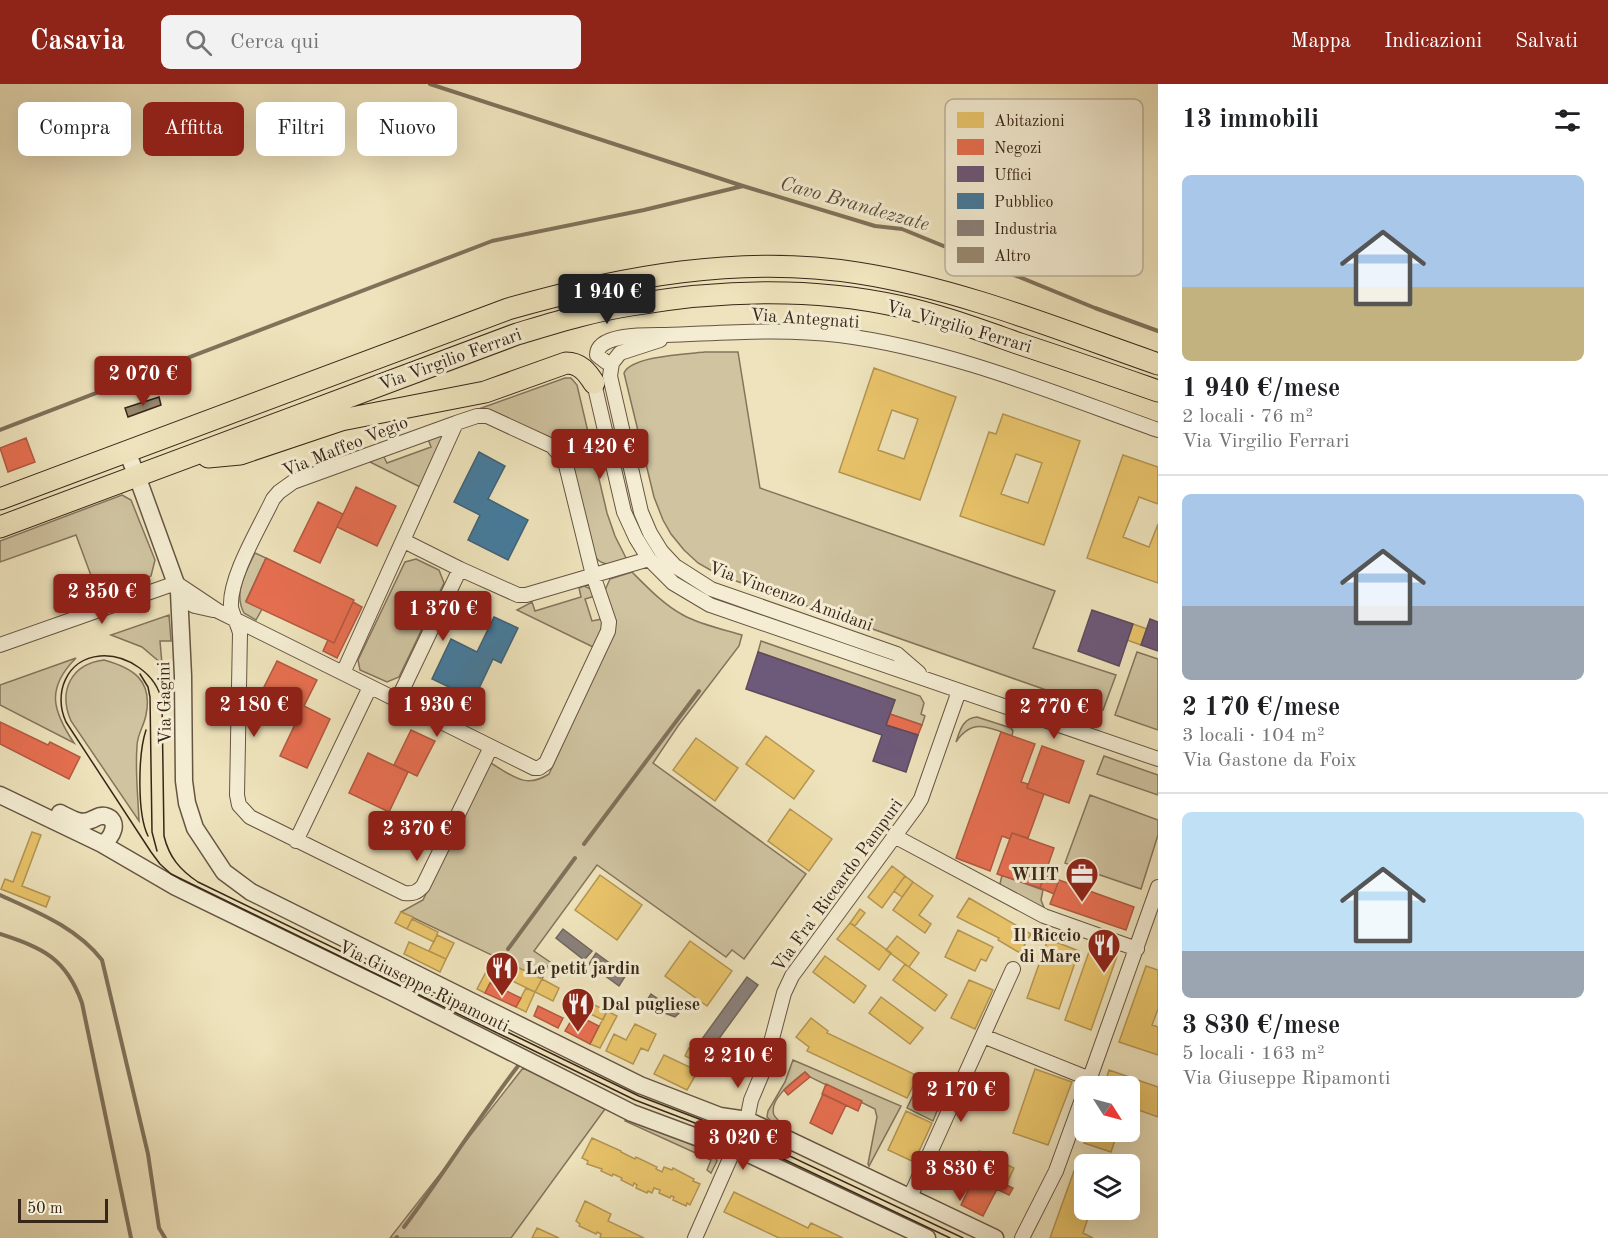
<!DOCTYPE html>
<html lang="it">
<head>
<meta charset="utf-8">
<style>
  :root { --surface:#fff; --page:#f2f2f2; --text:#202124; --muted:#757577; --line:#e0e0e0; --accent:#8f2418 }
  body { margin:0; font-family:"Old Standard TT",serif; background:var(--page); color:var(--text); height:100vh; display:flex; flex-direction:column; font-size:22px; white-space:nowrap }
  * { box-sizing:border-box; margin:0 }
  p { font-size:20px; color:var(--muted) }
  .icon { flex:none; width:33px; height:33px; fill:none; stroke:currentColor; stroke-width:2; stroke-linecap:round; stroke-linejoin:round }
  .map { position:relative; flex:1; overflow:hidden }
  .details { display:flex; flex-direction:column; background:var(--surface); width:450px }
  .details>* { flex:none }
  .guide { position:absolute; left:18px; top:18px; width:570px; height:54px; display:flex; gap:12px }
  .needle { width:39px; rotate:126deg }
  .buttons { position:absolute; left:1074px; top:992px; display:grid; gap:12px }
  .buttons a { display:grid; place-items:center; width:66px; height:66px; border-radius:9px; background:var(--surface); box-shadow:0 6px 24px #0002; font-size:30px }
  .scale { position:absolute; left:18px; bottom:15px; width:90px; box-sizing:border-box; padding-left:6px; border:3px solid #382619; border-top:0; font-size:16px; line-height:21px; white-space:nowrap; color:#382619; -webkit-text-stroke:4px #f4edd3; paint-order:stroke }
  .price { position:absolute; translate:-50% -51px; padding:0 14px; border-radius:6px; background:var(--accent); color:#fff; font-size:20px; line-height:39px; filter:drop-shadow(0 2px 3px #0008) }
  .price::after { content:''; position:absolute; left:50%; top:36px; width:18px; height:14px; margin-left:-9px; background:inherit; clip-path:polygon(0 0,100% 0,50% 100%) }
  .price.selected { background:#222; color:#fff }
  ul { padding:0; list-style:none }
  li { display:grid; align-content:center; gap:12px; height:318px; padding:0 24px }
  li+li { border-top:2px solid var(--line) }
  li span { display:grid; place-items:center; height:186px; border-radius:9px; color:#555 }
  li>.icon { margin-inline-start:auto }
  span .icon { width:108px; height:108px; fill:#fffc; stroke-width:1 }
  li b { font-size:26px }
  h2 { display:flex; justify-content:space-between; align-items:center; height:72px; padding:0 24px; font-size:26px }
  .chip { padding:0 21px; border-radius:9px; background:var(--surface); box-shadow:0 6px 24px #0002; font-size:21px; line-height:54px }
  .chip.selected { background:var(--accent); color:#fff }
  header { display:flex; align-items:center; gap:36px; box-sizing:border-box; height:84px; padding:0 30px; background:var(--accent); color:#fff }
  header strong { font-size:28px }
  nav { display:flex; gap:33px; margin-inline-start:auto; font-size:21px }
  .search { width:420px; height:54px; background:var(--page); display:flex; align-items:center; gap:15px; box-sizing:border-box; padding:0 21px; border-radius:9px; color:var(--muted); font-size:22px }
  main { display:flex; flex:1; min-height:0 }
  .map>svg:first-child { display:block }
  .green { fill:#cfc3a0; stroke:#84745c; stroke-width:1.5 }
  .homes { fill:#e9c46a; stroke:#b49552; stroke-width:1.5; fill-rule:evenodd }
  .shops { fill:#e76f51; stroke:#b25940; stroke-width:1.5 }
  .offices { fill:#6d597a; stroke:#5d4a5d; stroke-width:1.5 }
  .public { fill:#457b9d; stroke:#416275; stroke-width:1.5 }
  .industry { fill:#8a817c; stroke:#71665e; stroke-width:1.5 }
  .lines { fill:none; stroke-linecap:round; stroke-linejoin:round }
  .stream { stroke:#80715a; stroke-width:4 }
  .building { fill:#97886e; stroke:#382619; stroke-width:1.5 }
  .minor-casing { stroke:#665542; stroke-width:16 }
  .tertiary-casing { stroke:#665542; stroke-width:19 }
  .primary-casing { stroke:#382619; stroke-width:23 }
  .minor { stroke:#f4edd3; stroke-width:14 }
  .tertiary { stroke:#f4edd3; stroke-width:16 }
  .primary { stroke:#eee3bc; stroke-width:21 }
  .tram { stroke:#382619; stroke-width:1.5 }
  .labels { text-anchor:middle; stroke-width:6; stroke-linejoin:round; paint-order:stroke }
  .street-label { font-size:18px; fill:#382619; stroke:#f4edd3 }
  .poi-label { font-size:18px; font-weight:bold; fill:#382619; stroke:#f4edd3; text-anchor:end }
  .water-label { font-size:20px; font-style:italic; fill:#5c4c39; stroke:#f4edd3 }
  .key { fill:#f4edd3; stroke:#bcb19b; stroke-width:1.5 }
  .key-label { font-size:16px; fill:#382619 }
</style>
</head>
<body>
<header>
<strong>Casavia</strong>
<div class="search"><svg class="icon" aria-label="search" viewBox="0 0 24 24"><circle cx="10" cy="10" r="6"/><path d="M15 15l6 6"/></svg>Cerca qui</div>
<nav><a>Mappa</a><a>Indicazioni</a><a>Salvati</a></nav>
</header>
<main>
<div class="map">
<svg width="1158" height="1154" viewBox="0 0 1158 1154">
  <rect width="100%" height="100%" fill="#eee3bc"/>
  <filter id="stains"><feTurbulence type="fractalNoise" baseFrequency=".00333" numOctaves="4"/><feColorMatrix values="0 0 0 0 .2 0 0 0 0 .09 0 0 0 0 .02 0 0 0 .5 -.17"/></filter>
  <radialGradient id="worn" r=".72"><stop offset=".6" stop-color="#630" stop-opacity="0"/><stop offset="1" stop-color="#630" stop-opacity=".3"/></radialGradient>
  <path class="green" d="M705,268h33l22,136 295,103 -22,57 83,27 -13,35 -384,-135 -21,-12 -14,-13 -13,-16 -8,-14 -9,-23 -30,-124c7,-17 63,-19 81,-21z
    M565,294h6l6,7 30,128 8,23 12,24c-12,3 -22,8 -31,-2l-27,-97 -93,-51z
    M441,351l2,2 -23,50 -52,-26 15,-6 4,8 44,-16 -3,-8z
    M122,411l9,5 24,60 -4,16 -52,21 -23,-62 -76,27v-21z
    M255,469l11,5 -20,43 16,8 -6,11 -12,-7c-11,-20 2,-42 11,-60z
    M416,475l23,11 5,13 -45,94 -12,5 -27,-12 -2,-10 47,-98z
    M632,488c15,15 32,33 51,43 18,10 39,14 59,20l-3,11 -61,80 -25,37 153,111 -62,85 -12,-9 -6,7 -129,-92 -63,86 16,11 -8,17 -141,-67 22,-12 66,-138c22,12 35,28 60,12l64,-141 3,-12 -11,-31 5,-11z
    M584,502l7,3 4,7 -10,3 7,22 10,-2 2,9 -11,19 -76,-37 15,-8 3,9 46,-14 -2,-9z
    M169,531l2,26h-11l2,23 -20,-17 -31,-12z
    M761,557l159,55 4,7 -3,11 4,2 -3,9 -32,-11 5,-14 -137,-48z
    M1137,568l21,7v71l-43,-15z
    M76,574c-30,30 -24,52 -2,85l-74,-38v-20z
    M104,576c29,8 49,20 42,55 -2,11 -9,20 -9,31 -2,25 1,50 2,75l-68,-100c-13,-30 0,-57 33,-61z
    M977,633l34,11 2,3 -1,5c-23,-9 -40,-18 -56,6 4,-12 7,-24 21,-25z
    M1104,672l54,19v20l-61,-21z
    M1090,711l68,25v15l-17,54 -76,-26z
    M1002,791l41,15 -2,10 4,10 -46,-22z
    M793,976l108,46 -32,60 -1,-2 9,-47 -2,-8 -65,-32 -5,-5c-10,8 -37,27 -31,43 2,4 7,7 9,11l-12,-5 -4,-4 1,-6 17,-29z
    M523,984l82,41 -94,129h-121z
    M919,999l26,12 -5,10 1,5 -4,1 -4,10 -26,-13z
    M626,1035l88,34 3,8 -6,12 -4,-3 4,-10 -86,-39z"/>
  <path class="homes" d="M874,284l82,29 -36,103 -81,-28zM892,326l26,9 -14,40 -26,-9z
    M1003,330l77,27 -36,104 -84,-29 29,-84 7,2zM1016,370l26,9 -14,40 -27,-9z
    M1123,371l35,12v37l-19,-7 -16,40 26,10 9,-23v59l-71,-25z
    M1133,540l14,5 -6,16 -14,-5z
    M766,652l48,35 -20,28 -48,-35z
    M696,654l42,30 -23,33 -42,-31z
    M790,725l42,30 -23,32 -41,-30z
    M32,748l9,3 -19,51 28,11 -4,10 -45,-18 4,-10 8,3z
    M892,782l13,10 -23,32 -14,-11z
    M600,791l42,30 -25,35 -42,-30z
    M905,792l8,6 -11,15 -8,-6z
    M913,798l20,14 -14,19 12,9 -6,9 -32,-23z
    M969,814l62,36 -11,19 -22,-13 1,-2 -42,-21z
    M860,825l5,4 -10,13 -5,-3z
    M401,828l12,5 -6,12 -12,-6z
    M412,835l26,13 -4,10 -27,-13z
    M850,839l41,30 -12,17 -42,-31z
    M958,846l35,17 -7,14 -5,-2 -6,12 -30,-14z
    M437,851l17,8 -8,16 -17,-8z
    M897,852l22,17 -10,14 -23,-17z
    M1048,855l31,12 -20,58 -32,-11z
    M690,857l42,30 -25,35 -42,-30z
    M409,858l37,17 -6,13 -36,-18z
    M1091,862l26,10 -26,74 -26,-10z
    M494,872l48,23 -7,13 -37,-18 -1,4 -11,-6z
    M825,872l41,30 -12,17 -41,-31z
    M905,880l42,31 -12,16 -42,-31z
    M1146,882l12,4v39l-6,16 6,2v28l-39,-13z
    M486,888l8,4 -9,17 -8,-4z
    M542,895l17,9 -6,13 -18,-9z
    M969,896l24,10 -18,39 -24,-11z
    M526,904l9,4 -9,20 -10,-5z
    M881,913l42,31 -13,16 -41,-31z
    M582,915l25,12 -4,9 -25,-12z
    M607,927l10,5 -17,32 -10,-4z
    M811,934l17,13 -1,2 91,43 -11,22 -100,-47 2,-4 -13,-10z
    M635,940l21,10 -8,17 -7,-3 -8,16 -27,-13 8,-17 12,6z
    M689,964l17,8 -4,8 -17,-8z
    M664,971l34,16 -11,19 -33,-16z
    M1035,985l37,13 -24,63 -35,-12z
    M1109,986l49,17v30l-28,-10v-21h-26z
    M906,1027l26,12 -18,39 -26,-12z
    M1088,1047h30l-7,21 -27,-9z
    M592,1054l29,13v1l14,7 1,-2 21,10 -1,2 6,3 2,-5 8,3 1,-2 21,11 -1,2 7,3 -10,21 -3,-2 -1,3 -13,-6 1,-3 -3,-1 -1,2 -11,-5 1,-3 -6,-2 -2,5 -4,-2 -1,2 -11,-5 1,-3 -3,-2 -1,3 -12,-6 1,-2 -9,-4 -1,2 -11,-5 1,-2 -15,-5 1,-3 -6,-3z
    M979,1067l35,17 -8,17 -35,-17z
    M1074,1087l10,4v34h7l-8,24 10,5h-43z
    M734,1108l74,36 3,-5 32,15h-64l-55,-26z
    M585,1117l26,13 -3,7 36,17h-44l1,-4 -4,-2 -1,2 -17,-8 1,-2 -4,-3z
    M537,1144l22,10h-27z"/>
  <path class="shops" d="M26,354l9,24 -27,10 -8,-24z
    M356,403l40,19 -19,40 -40,-19z
    M318,418l25,12 -23,49 -26,-12z
    M266,474l88,42 -20,43 -88,-41z
    M353,518l9,5 -25,51 -14,-7 5,-11 6,3z
    M277,577l40,19 -13,26 26,13 -23,49 -27,-12 17,-36 -40,-19z
    M890,630l32,11 -4,10 -32,-10z
    M0,638l48,23 2,-3 30,15 -11,22 -69,-35z
    M411,646l24,11 -18,35 -23,-11z
    M1001,648l34,12 -14,38 7,2 -1,4 17,6 -16,44 -16,-5 -2,6 -8,-3 -12,35 -34,-13z
    M1042,662l42,15 -15,42 -42,-15z
    M368,669l40,19 -19,40 -40,-19z
    M1012,749l42,15 -14,40 -43,-14z
    M1044,791l15,5 -5,14 -14,-6z
    M1059,796l75,27 -8,23 -76,-26z
    M490,899l31,15 -5,9 -31,-14z
    M538,922l25,12 -5,10 -24,-12z
    M575,930l24,12 -9,18 -25,-13z
    M805,988l5,5 -22,18 -4,-5z
    M826,1000l36,17 -4,10 -36,-17z
    M823,1010l23,11 -14,29 -22,-11z
    M964,1081l49,23 -4,7 -48,-23z
    M974,1094l23,11 -14,27 -22,-11z"/>
  <path class="offices" d="M1092,526l41,14 -14,42 -41,-15z
    M1150,535l8,3v29l-17,-6z
    M758,568l137,48 -9,25 32,10 -12,37 -33,-11 9,-26 -136,-46z"/>
  <path class="public" d="M479,368l26,14 -17,33 40,21 -20,40 -40,-20 12,-25 -26,-13z
    M494,533l24,11 -17,35 -8,-4 -19,40 -42,-20 19,-40 26,13z"/>
  <path class="industry" d="M563,845l29,22 -8,9 -28,-22z
    M596,869l30,22 -7,11 -30,-22z
    M747,893l11,8 -48,66 -11,-8z
    M651,910l28,19 -4,4 -19,-7 -11,-7z"/>
  <g class="lines">
    <path class="stream" d="M430,0l313,102 132,40 27,3 193,79 63,23
      M0,346l492,-189 152,-31 99,-24
      M584,760l115,-153
      M0,811c37,17 76,32 102,65l46,194 11,74 6,10
      M0,850c43,14 66,24 82,69l49,235
      M508,865l67,-91
      M404,1143c40,-53 74,-109 114,-161
      M396,1154l1,-1"/>
  </g>
  <path class="building" d="M159,313l2,8 -33,12 -3,-9z"/>
  <g class="lines">
    <g class="minor-casing">
      <path id="minor" d="M660,256l-40,13 -8,10 -2,13 31,136 9,21 11,18 14,15 36,23 186,65 22,19
        M612,279l-6,-1 -9,-7c0,-22 53,-20 69,-20 58,-2 115,-7 173,0 110,14 215,58 319,95
        M594,299l30,129 12,26 13,21 24,24 37,22 448,154
        M404,457l56,28 58,26h8l123,-36
        M179,514l16,8 18,4
        M0,561l176,-62 42,28 316,157h5l7,-5 62,-132 1,-9 -16,-47 -28,-114 -13,-15 -65,-30h-10l-21,7 -163,59 -14,10 -6,7c-13,28 -44,78 -42,108 1,7 7,17 9,26l-3,162 2,10 11,12 154,76c8,1 13,0 19,-7l68,-139
        M343,589l113,-250
        M397,617l63,-132
        M896,753l148,79 93,33
        M296,757l74,-154
        M983,952l107,43
        M1087,1002l71,-199
        M910,1113l103,-228
        M695,1154l52,-118 4,-20 13,-31 20,-76 8,-17 124,-169 5,-8 38,-108
        M1022,1154l34,-67 28,-77"/>
    </g>
    <g class="tertiary-casing">
      <path id="tertiary" d="M127,368l10,24 42,116 4,84 1,105 3,22 8,25 29,44 27,20 389,193 80,31 27,4 248,118
        M0,711l102,49 74,43 216,105 240,121 78,29 26,6 191,90
        M60,729c10,5 20,12 31,7 5,-2 8,-5 14,-4 16,4 7,23 -3,28"/>
    </g>
    <g class="primary-casing">
      <path id="primary" d="M208,373l32,-3 101,-34 144,-28 81,-29c14,0 21,9 28,20
        M0,415l508,-190c112,-32 234,-55 350,-36 103,16 202,57 300,91
        M0,443l517,-193c37,-11 75,-23 114,-29 88,-15 180,-18 267,1 42,9 82,24 122,38 46,15 92,31 138,47"/>
    </g>
    <use href="#minor" class="minor"/>
    <use href="#tertiary" class="tertiary"/>
    <use href="#primary" class="primary"/>
    <path class="tram" d="M140,590l8,13 2,10 2,135 5,19
      M146,646c-8,24 -9,84 2,106
      M950,1154l-190,-90 -125,-48 -464,-226 -11,-10 -9,-12 -85,-130c-13,-28 0,-63 34,-66 27,-2 57,18 62,46l2,134c5,21 16,34 34,46l441,214 123,47 201,95"/>
  </g>
  <defs>
    <g id="office-pin" transform="scale(1.725)"><path d="M0 17L-7.5 6A9.5 9.5 0 1 1 7.5 6Z" fill="#8f2418" stroke="#f4edd3"/><path d="M-6-3h4V-5.5h4V-3h4V5H-6ZM-1-4.5V-3h2v-1.5ZM-6 0V1H6V0Z" fill="#fff"/></g>
    <g id="restaurant-pin" transform="scale(1.725)"><path d="M0 17L-7.5 6A9.5 9.5 0 1 1 7.5 6Z" fill="#8f2418" stroke="#f4edd3"/><path d="M-5-6h1v4h1v-4h1v4h1v-4h1v5L-1.5 .5V6h-2V.5L-5-1ZM5-6V6H3V1.5H1.5Q1.5-4 5-6Z" fill="#fff"/></g>
  </defs>
  <g fill-rule="evenodd">
    <use href="#office-pin" x="1082" y="790"/>
    <use href="#restaurant-pin" x="1104" y="861"/>
    <use href="#restaurant-pin" x="502" y="884"/>
    <use href="#restaurant-pin" x="578" y="920"/>
  </g>
  <g class="labels">
    <g class="street-label">
      <text transform="translate(805 234) rotate(4)" y="6">Via Antegnati</text>
      <text transform="translate(959 242) rotate(16)" y="6">Via Virgilio Ferrari</text>
      <text transform="translate(450 275) rotate(-20)" y="6">Via Virgilio Ferrari</text>
      <text transform="translate(345 362) rotate(-22)" y="6">Via Maffeo Vegio</text>
      <text transform="translate(791 512) rotate(20)" y="6">Via Vincenzo Amidani</text>
      <text transform="translate(164 619) rotate(-91)" y="6">Via Gagini</text>
      <text transform="translate(837 801) rotate(-54)" y="6">Via Fra' Riccardo Pampuri</text>
      <text transform="translate(424 902) rotate(26)" y="6">Via Giuseppe Ripamonti</text>
    </g>
    <g class="poi-label">
      <text x="1059" y="796">WIIT</text>
      <text x="1081" y="857">Il Riccio<tspan x="1081" dy="21">di Mare</tspan></text>
      <text x="525" y="890" text-anchor="start">Le petit jardin</text>
      <text x="601" y="926" text-anchor="start">Dal pugliese</text>
    </g>
    <g class="water-label">
      <text transform="translate(855 119) rotate(16)" y="7">Cavo Brandezzate</text>
    </g>
  </g>
  <rect x="945" y="15" width="198" height="177" rx="9" class="key"/>
  <rect x="957" y="28" width="27" height="16" fill="#e9c46a"/>
  <rect x="957" y="55" width="27" height="16" fill="#e76f51"/>
  <rect x="957" y="82" width="27" height="16" fill="#6d597a"/>
  <rect x="957" y="109" width="27" height="16" fill="#457b9d"/>
  <rect x="957" y="136" width="27" height="16" fill="#8a817c"/>
  <rect x="957" y="163" width="27" height="16" fill="#97886e"/>
  <g class="key-label">
    <text x="994" y="42">Abitazioni</text>
    <text x="994" y="69">Negozi</text>
    <text x="994" y="96">Uffici</text>
    <text x="994" y="123">Pubblico</text>
    <text x="994" y="150">Industria</text>
    <text x="994" y="177">Altro</text>
  </g>
  <rect width="100%" height="100%" filter="url(#stains)"/>
  <rect width="100%" height="100%" fill="url(#worn)"/>
</svg>
<div class="buttons">
<a><svg class="needle" viewBox="-14 -14 28 28"><path d="M0-13l5 13h-10z" fill="#e53935"/><path d="M0 13l5-13h-10z" fill="#757577"/></svg></a>
<a><svg class="icon" aria-label="layers" viewBox="0 0 24 24"><path d="M12 4l9 5-9 5-9-5zM3 14l9 5 9-5"/></svg></a>
</div>
<div class="scale">50 m</div>
<b class="price selected" style="left:607px;top:241px">1 940 €</b>
<b class="price" style="left:143px;top:323px">2 070 €</b>
<b class="price" style="left:600px;top:396px">1 420 €</b>
<b class="price" style="left:102px;top:541px">2 350 €</b>
<b class="price" style="left:443px;top:558px">1 370 €</b>
<b class="price" style="left:254px;top:654px">2 180 €</b>
<b class="price" style="left:437px;top:654px">1 930 €</b>
<b class="price" style="left:1054px;top:656px">2 770 €</b>
<b class="price" style="left:417px;top:778px">2 370 €</b>
<b class="price" style="left:738px;top:1005px">2 210 €</b>
<b class="price" style="left:961px;top:1039px">2 170 €</b>
<b class="price" style="left:743px;top:1087px">3 020 €</b>
<b class="price" style="left:960px;top:1118px">3 830 €</b>
<div class="guide">
<a class="chip">Compra</a>
<a class="chip selected">Affitta</a>
<a class="chip">Filtri</a>
<a class="chip">Nuovo</a>
</div>
</div>
<section class="details">
<h2>13 immobili<svg class="icon" aria-label="filters" viewBox="0 0 24 24"><path d="M4 7h16M4 17h16"/><circle cx="9" cy="7" r="2"/><circle cx="15" cy="17" r="2"/></svg></h2>
<ul>
<li><span style="background:linear-gradient(#a9c7e8 60%,#c2b280 0)"><svg class="icon" aria-label="home" viewBox="0 0 24 24"><path d="M3 11l9-7 9 7M6 9v11h12V9"/></svg></span><div><b>1 940 €/mese</b><p>2 locali · 76 m²</p><p>Via Virgilio Ferrari</p></div></li>
<li><span style="background:linear-gradient(#a9c7e8 60%,#9aa5b1 0)"><svg class="icon" aria-label="home" viewBox="0 0 24 24"><path d="M3 11l9-7 9 7M6 9v11h12V9"/></svg></span><div><b>2 170 €/mese</b><p>3 locali · 104 m²</p><p>Via Gastone da Foix</p></div></li>
<li><span style="background:linear-gradient(#bfe0f5 75%,#9aa5b1 0)"><svg class="icon" aria-label="home" viewBox="0 0 24 24"><path d="M3 11l9-7 9 7M6 9v11h12V9"/></svg></span><div><b>3 830 €/mese</b><p>5 locali · 163 m²</p><p>Via Giuseppe Ripamonti</p></div></li>
</ul>
</section>
</main>
</body>
</html>
